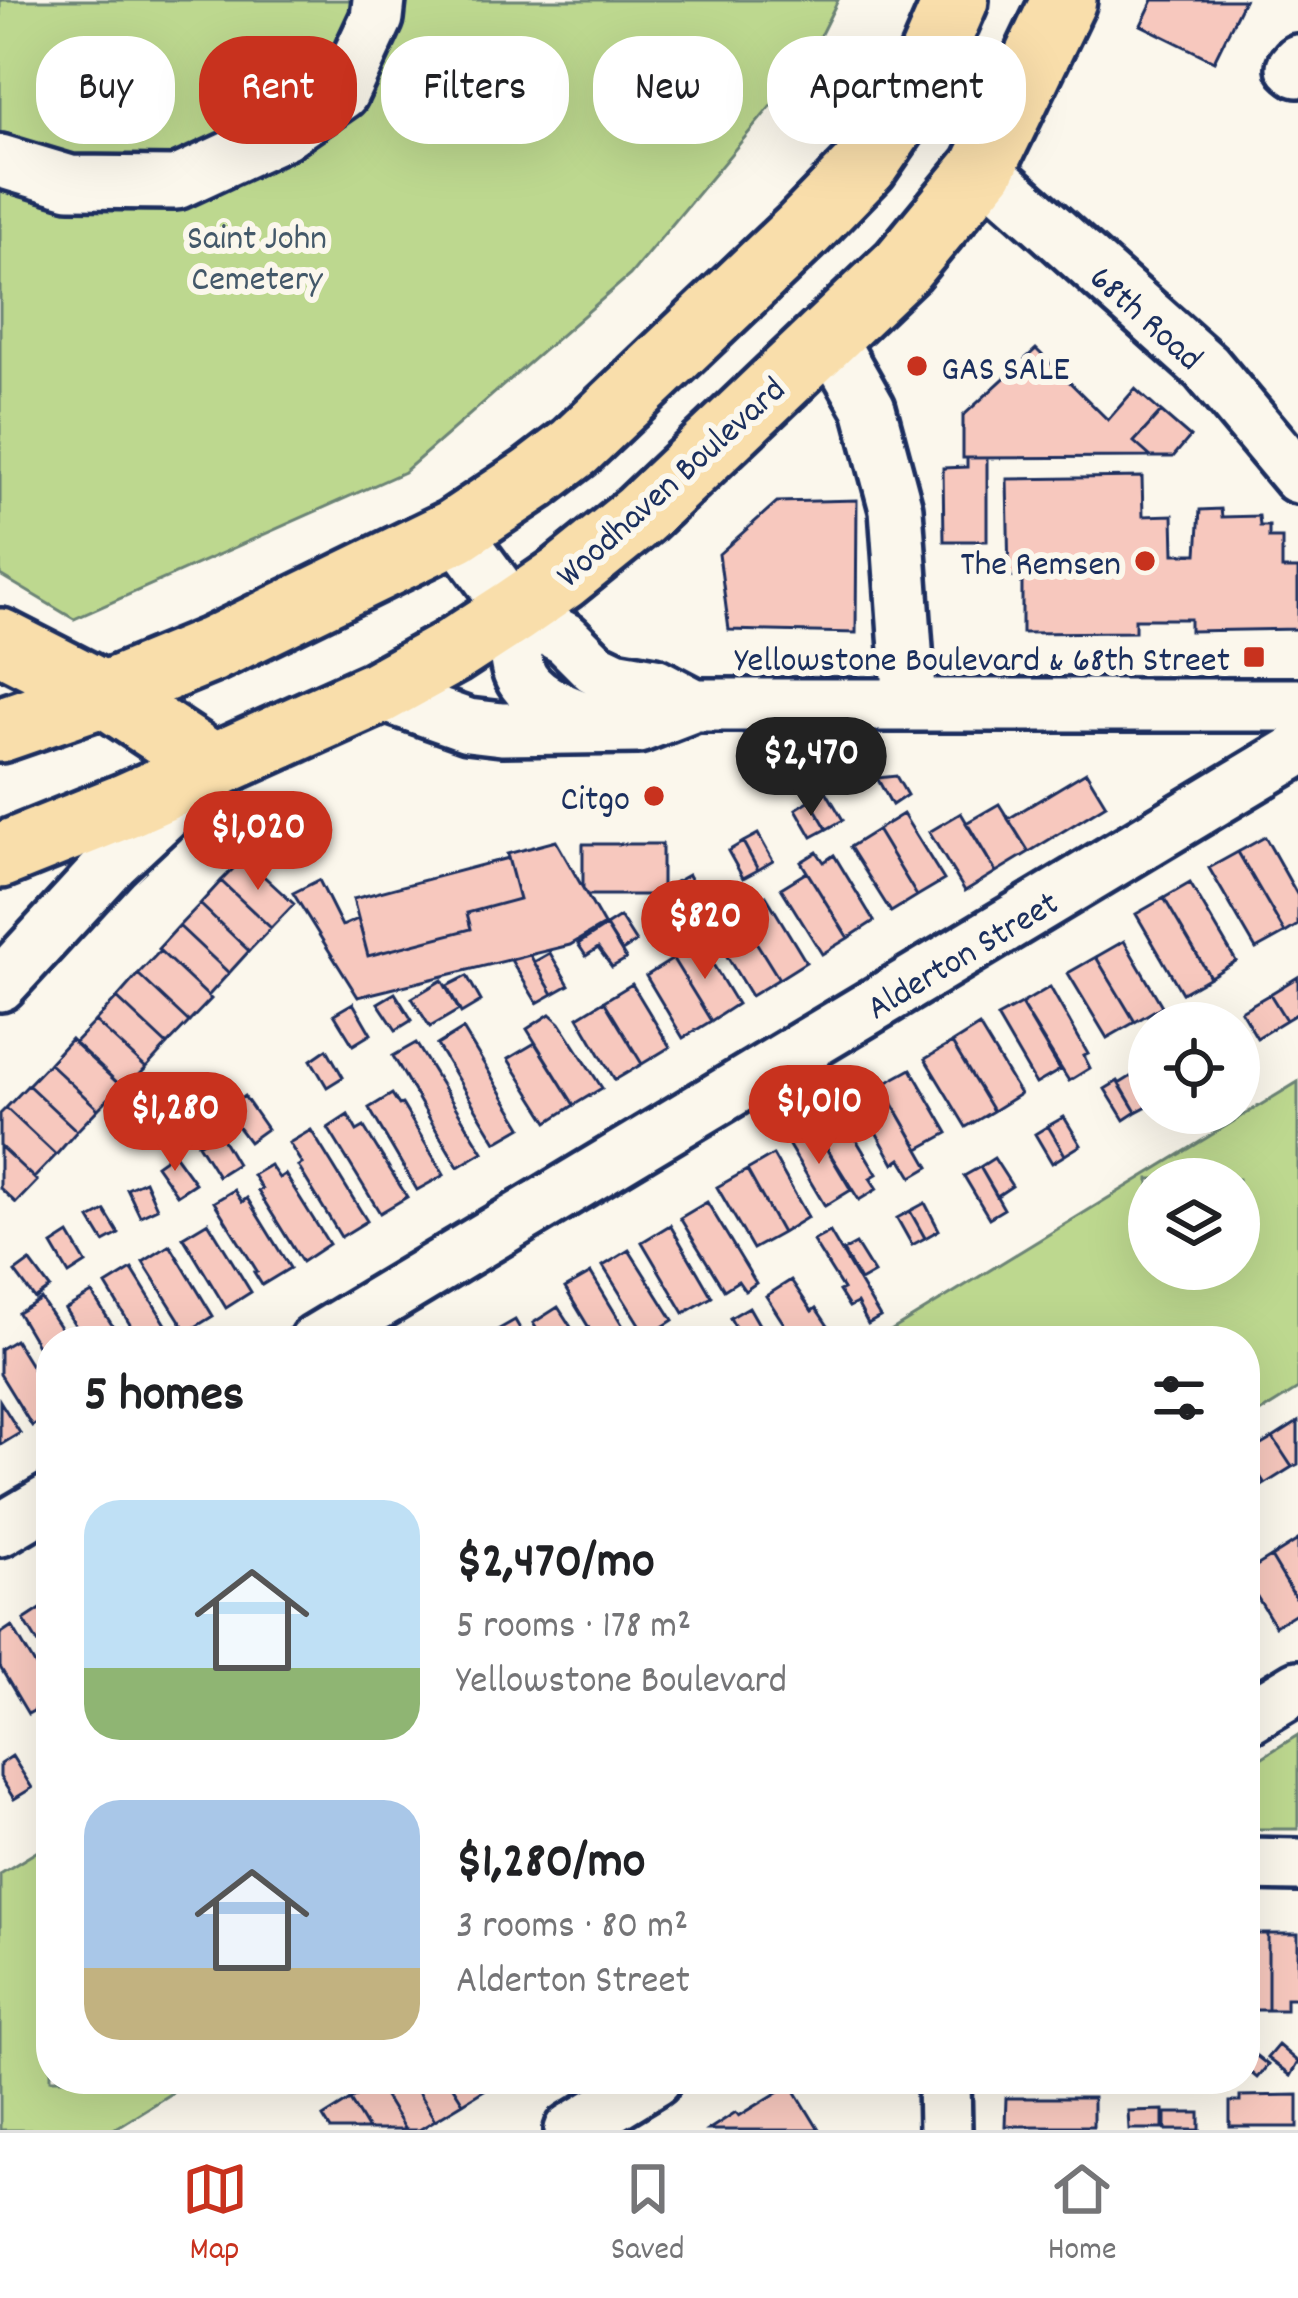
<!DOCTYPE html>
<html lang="en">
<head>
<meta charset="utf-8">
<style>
  :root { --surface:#fff; --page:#f6f6f6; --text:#202124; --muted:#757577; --line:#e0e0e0; --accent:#c8321e }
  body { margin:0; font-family:Dekko,sans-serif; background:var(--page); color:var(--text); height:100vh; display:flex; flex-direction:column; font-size:45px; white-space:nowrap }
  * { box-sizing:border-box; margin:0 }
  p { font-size:39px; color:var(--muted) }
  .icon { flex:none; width:66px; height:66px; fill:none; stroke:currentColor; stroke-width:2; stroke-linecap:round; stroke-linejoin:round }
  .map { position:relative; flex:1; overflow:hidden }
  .panel { position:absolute; left:36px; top:1326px; width:1224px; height:768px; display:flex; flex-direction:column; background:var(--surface); border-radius:48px; box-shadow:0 12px 48px #0002 }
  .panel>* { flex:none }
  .banner { position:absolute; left:36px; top:36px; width:1227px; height:108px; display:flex; gap:24px }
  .tools { position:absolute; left:1128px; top:1002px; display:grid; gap:24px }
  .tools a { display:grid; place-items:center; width:132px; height:132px; border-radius:50%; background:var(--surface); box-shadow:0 12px 48px #0002; font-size:60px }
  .price { position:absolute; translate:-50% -102px; padding:0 27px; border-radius:42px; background:var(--accent); color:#fff; font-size:39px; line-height:78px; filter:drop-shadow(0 3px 6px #0008) }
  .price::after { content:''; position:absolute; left:50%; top:72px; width:36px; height:27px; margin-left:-18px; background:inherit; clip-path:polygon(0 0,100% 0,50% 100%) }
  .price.on { background:#222; color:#fff }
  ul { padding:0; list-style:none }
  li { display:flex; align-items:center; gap:36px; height:300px; padding:0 48px }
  li span { display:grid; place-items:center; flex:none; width:336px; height:240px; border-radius:36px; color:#555 }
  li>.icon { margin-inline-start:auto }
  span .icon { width:144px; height:144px; fill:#fffc; stroke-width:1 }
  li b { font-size:51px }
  h2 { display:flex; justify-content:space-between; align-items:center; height:144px; padding:0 48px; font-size:51px }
  .tag { padding:0 42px; border-radius:48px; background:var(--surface); box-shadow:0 12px 48px #0002; font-size:42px; line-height:108px }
  .tag.on { background:var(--accent); color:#fff }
  .dock { display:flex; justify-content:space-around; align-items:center; height:168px; border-top:3px solid var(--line); background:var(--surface); font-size:33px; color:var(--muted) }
  .dock a { display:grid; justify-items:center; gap:6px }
  .dock .on { color:var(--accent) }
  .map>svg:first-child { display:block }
  .green { fill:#bdd88f; stroke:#6c8476; stroke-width:3; fill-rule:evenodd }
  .building { fill:#f7c8be; stroke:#1b2f5e; stroke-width:3 }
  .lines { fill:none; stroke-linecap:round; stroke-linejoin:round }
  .minor-casing { stroke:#1b2f5e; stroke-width:60 }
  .major-casing { stroke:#1b2f5e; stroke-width:72 }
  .minor { stroke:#fbf7ec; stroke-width:51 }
  .major { stroke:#f9deab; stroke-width:63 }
  .poi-dot { fill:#c8321e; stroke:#fbf7ec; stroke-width:4.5 }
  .labels { text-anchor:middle; stroke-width:12; stroke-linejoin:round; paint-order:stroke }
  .park-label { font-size:36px; fill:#44596a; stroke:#fbf7ec }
  .street-label { font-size:36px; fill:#1b2f5e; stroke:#fbf7ec }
  .poi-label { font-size:36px; fill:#1b2f5e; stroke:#fbf7ec; text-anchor:end }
</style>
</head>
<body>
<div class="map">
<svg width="1298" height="2130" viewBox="0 0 1298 2130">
  <rect width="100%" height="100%" fill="#fbf7ec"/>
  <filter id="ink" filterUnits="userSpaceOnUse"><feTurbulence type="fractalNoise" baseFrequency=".00833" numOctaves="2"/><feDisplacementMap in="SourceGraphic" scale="24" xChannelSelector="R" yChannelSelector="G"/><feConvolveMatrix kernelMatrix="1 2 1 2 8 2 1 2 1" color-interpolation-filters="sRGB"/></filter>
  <g filter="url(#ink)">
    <path class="green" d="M0,0h838l-32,64 -176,211 -226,197 -330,147 -74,-44z
      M1298,1082v307l-53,33v-81h-371zM1239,1179v90h-90v-90z
      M1298,1735v94h-53v-61z
      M51,1843v236h143l-82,51h-112v-256z"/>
    <path class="building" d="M1153,0h91l-30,61 -73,-36z
      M1036,349l72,71 27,-31 26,23 -27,30 17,15 -188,1v-42z
      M1161,412l29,25 -17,20h-22l-17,-15z
      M967,458h20v83h-43l-1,-73 24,-1z
      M1142,477l1,39 30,-1 1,39h23l3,-44 21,-1 1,8 37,-1 1,10h9v12h13v31h16v60l-108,2v-12h-55v13l-113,1v-56h-13l-2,-98z
      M857,500l-1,133 -127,-3 -10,-76 58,-52z
      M1086,772l20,33 -77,47 -21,-33z
      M896,776l11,19 -15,10 -15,-27z
      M826,791l17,29 -16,9 -17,-29z
      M810,800l17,29 -15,8 -16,-28z
      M999,804l30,48 -33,20 -30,-49z
      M961,813l35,59 -31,19 -36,-59z
      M903,814l41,66 -27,16 -40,-66z
      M877,830l40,66 -26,16 -41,-65z
      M758,834l15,27 -15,9 -15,-28z
      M1265,837l33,59v29l-13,8 -47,-81z
      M556,841l48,84 -34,20 -212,52 -65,-104 26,-13 23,46 16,-7 10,37 103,-27 -4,-16 52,-14 -12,-45z
      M743,842l15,28 -15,8 -15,-27z
      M583,844h79v48l-5,3h-70l-4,-7z
      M817,852l7,10 10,-7 40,66 -26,17 -47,-76z
      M1238,852l47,81 -29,16 -47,-81z
      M244,858l50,46 -23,24 -50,-47z
      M508,858l11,41 -52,14 4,16 -103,27 -15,-57z
      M807,872l41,66 -26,16 -41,-66z
      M688,875l16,28 -14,8 -16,-28z
      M221,881l50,47 -22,23 -49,-47z
      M674,883l16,28 -15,8 -14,-24z
      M1190,883l46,78 -26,16 -46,-79z
      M766,896l40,66 -27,17 -41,-66z
      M1164,898l46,79 -28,16 -46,-79z
      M200,904l49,47 -20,22 -50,-47z
      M738,913l41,66 -28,17 -40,-66z
      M620,917l16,25 -14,9 -16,-25z
      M179,926l50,47 -21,23 -50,-47z
      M606,926l20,33 -14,8 -14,-19 -12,8 -8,-12z
      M1124,941l38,65 -27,16 -39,-65z
      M700,943l37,61 -26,17 -38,-62z
      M160,951l51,48 -22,23 -51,-48z
      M550,953l19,32 -16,9 -19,-32z
      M530,955l23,39 -16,9 -26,-43z
      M1096,957l39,65 -28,16 -39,-65z
      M673,959l38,62 -28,17 -37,-62z
      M138,974l51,48 -22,23 -50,-47z
      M467,976l14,25 -20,12 -14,-27z
      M1298,977v36l-12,7 -16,-26z
      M442,980l17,30 -29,17 -18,-29z
      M632,984l38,63 -28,17 -38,-63z
      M1050,987l38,67 -4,2 6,12 -21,13 -48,-77z
      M395,993l17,27 -16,10 -18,-27z
      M1270,994l16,26 -29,18 -16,-27z
      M117,998l50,47 -21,23 -51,-47z
      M604,1001l38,63 -27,16 -37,-63z
      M353,1003l18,31 -18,11 -19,-31z
      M1021,1004l39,66 -24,14 -39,-67z
      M550,1014l10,9 42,65 -28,17 -47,-76z
      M95,1021l51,47 -21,22 -51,-47z
      M979,1026l41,68 -27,17 -41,-68z
      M463,1029l59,98 -26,15 -59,-97z
      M71,1039l50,47 -23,23 -49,-46z
      M416,1043l67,109 -25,15 -65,-111z
      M535,1043l39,62 -26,17 -40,-63z
      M952,1043l41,68 -27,16 -41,-68z
      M327,1049l16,28 -16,10 -16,-27z
      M49,1063l49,46 -21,22 -49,-46z
      M911,1069l37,64 -29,16 -37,-64z
      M1135,1074l14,23v8l-13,7 -17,-28z
      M1118,1081l18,31 -12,8 -19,-31z
      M28,1085l49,46 -21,24 -50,-47z
      M882,1085l47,82 -17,10 -11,-18 -7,5 -36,-64z
      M392,1094l7,11 3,-1 42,71 -27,15 -48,-82z
      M244,1096l23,33 -18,13 -24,-32z
      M6,1108l50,47 -22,23 -34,-32v-32z
      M840,1113l37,61 -7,4 7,11 -18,11 -45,-72z
      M348,1115l9,16 7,-4 43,70 -27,16 -52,-85z
      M1064,1117l17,28 -16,10 -17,-29z
      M1048,1126l17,29 -13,8 -17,-29z
      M814,1128l37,62 -26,16 -37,-62z
      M311,1130l56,91 -26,16 -43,-71 4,-2 -13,-21z
      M218,1132l19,32 -19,12 -20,-32z
      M0,1146l37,35 -21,22 -16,-15z
      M173,1153l22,30 -18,12 -21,-30z
      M773,1155l35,62 -26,16 -35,-63z
      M994,1158l18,28 -15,10 -17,-29z
      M270,1165l9,13 6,-4 44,70 -27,18 -44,-71 4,-2 -9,-14z
      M980,1167l24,42 -15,9 -25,-42z
      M747,1170l35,63 -29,16 -36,-62z
      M145,1181l12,27 -17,8 -13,-27z
      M234,1190l8,12 5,-4 43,70 -28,17 -8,-13 3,-1 -43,-69z
      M707,1202l49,81 -11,8 -7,-10 -14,9 -44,-72z
      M925,1203l14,27 -14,8 -15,-27z
      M105,1211l14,23 -15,8 -14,-23z
      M910,1211l15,27 -13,7 -15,-27z
      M208,1222l43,70 -25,16 -43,-71z
      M670,1225l42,72 -28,16 -42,-71z
      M830,1232l50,85 -12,7 -11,-21 -8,4 -10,-16 4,-2 -30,-48z
      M69,1234l17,29 -17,11 -17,-29z
      M856,1244l18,29 -14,8 -17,-30z
      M170,1245l43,71 -26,16 -44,-70z
      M629,1250l44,70 -26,17 -44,-71z
      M30,1261l20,27 -15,11 -20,-27z
      M132,1269l43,70 -3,2h-32l-34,-56z
      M591,1273l41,68h-35l-32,-53z
      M791,1280l21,31 4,-3 12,18 -23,15h-10l-29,-45z
      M92,1293l30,48h-37l-20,-32z
      M41,1299l28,42h-18v28l-33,-56z
      M558,1307l22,34h-36l-11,-18z
      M749,1307l16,28 -11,6h-11l-13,-23z
      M515,1320l12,21h-37l-3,-5z
      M15,1340l36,58v16l-19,12 -32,-52v-25z
      M0,1401l20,32 -20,12z
      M1298,1422v42l-6,3 -19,-29z
      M1273,1438l19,29 -27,17 -19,-30z
      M1246,1454l19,30 -20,12v-41z
      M1298,1540v62l-27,-45z
      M1271,1557l27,45v10l-23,14 -30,-49v-4z
      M50,1603l1,1v60l-27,-44z
      M12,1626l39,66v22l-10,6 -6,-10 -7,4 -28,-47v-33z
      M12,1756l20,32 -18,11 -14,-22v-13z
      M1245,1934h23v76h-21z
      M1268,1934h30v64h-12v12h-18z
      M1278,2045l20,17 -8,14 -23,-18z
      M1245,2047l23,18 -11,13 -12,-10z
      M384,2079h26l25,41 -16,10h-14l-28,-46z
      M410,2079h38l15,24 -28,17z
      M448,2079h36l5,8 -26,16z
      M377,2084l28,46h-37l-18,-30z
      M791,2084l28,46h-111l28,-18 3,4z
      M1298,2095v32h-68v-25h10v-6z
      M1006,2098h87v28h-88z
      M350,2100l18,30h-37l-8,-13z
      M1163,2110v19h-34l-1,-18z
      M1166,2113h34v17h-34z"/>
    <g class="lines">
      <g class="minor-casing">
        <path id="minor" d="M1298,61l-5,6 5,4
          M0,161l70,21 106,1 108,-50 58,-40 35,-75 2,-18
          M983,168l223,199 92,110
          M828,336l41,72 27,101 14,196
          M455,531l59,80 52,28 28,28 21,10 40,7 40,21
          M514,611c1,17 -1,41 4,58 8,30 51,43 77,53
          M377,693l91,32 34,4 136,-2 57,-22h603
          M0,985l113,-123 88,-82
          M315,1341l983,-591
          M0,1530l51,-30
          M1245,1719l53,-32
          M1245,1864l53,1
          M944,2079l1,51
          M571,2130l84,-51"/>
      </g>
      <g class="major-casing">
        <path id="major" d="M0,641l104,53 111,73
          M0,730l104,-36 107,-44 244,-119 78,-52 42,-32 228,-217 63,-65 50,-73 40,-92
          M0,856l127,-51 250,-112 74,-41 63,-41 48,-33 78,-63 263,-250 80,-97 81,-168"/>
      </g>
      <use href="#minor" class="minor"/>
      <use href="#major" class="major"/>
    </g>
  </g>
  <g class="poi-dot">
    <circle cx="917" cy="366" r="12"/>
    <circle cx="1145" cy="561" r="12"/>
    <rect x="1242" y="645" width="24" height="24" rx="6"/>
    <circle cx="654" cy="796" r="12"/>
  </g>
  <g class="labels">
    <g class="park-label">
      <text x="257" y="248">Saint John<tspan x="257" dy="41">Cemetery</tspan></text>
    </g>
    <g class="street-label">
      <text transform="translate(1148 316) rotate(42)" y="13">68th Road</text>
      <text transform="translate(669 480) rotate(-42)" y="13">Woodhaven Boulevard</text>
      <text transform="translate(961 953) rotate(-31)" y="13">Alderton Street</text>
    </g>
    <g class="poi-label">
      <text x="941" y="379" text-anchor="start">GAS SALE</text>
      <text x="1121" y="574">The Remsen</text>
      <text x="1230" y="670">Yellowstone Boulevard &amp; 68th Street</text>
      <text x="630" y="809">Citgo</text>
    </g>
  </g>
</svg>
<div class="tools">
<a><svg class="icon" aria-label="locate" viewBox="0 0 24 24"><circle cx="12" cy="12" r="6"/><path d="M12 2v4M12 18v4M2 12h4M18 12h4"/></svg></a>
<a><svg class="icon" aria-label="layers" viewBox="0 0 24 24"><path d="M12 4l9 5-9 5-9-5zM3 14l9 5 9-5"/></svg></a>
</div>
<b class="price on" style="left:811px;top:819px">$2,470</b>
<b class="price" style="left:258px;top:893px">$1,020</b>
<b class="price" style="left:705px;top:982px">$820</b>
<b class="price" style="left:819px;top:1167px">$1,010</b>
<b class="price" style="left:175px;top:1174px">$1,280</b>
<div class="banner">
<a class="tag">Buy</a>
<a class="tag on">Rent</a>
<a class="tag">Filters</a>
<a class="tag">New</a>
<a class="tag">Apartment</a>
</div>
<section class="panel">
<h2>5 homes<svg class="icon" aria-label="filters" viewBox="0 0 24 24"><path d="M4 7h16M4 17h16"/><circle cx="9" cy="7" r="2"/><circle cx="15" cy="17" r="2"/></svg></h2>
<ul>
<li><span style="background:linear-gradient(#bfe0f5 70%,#8fb573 0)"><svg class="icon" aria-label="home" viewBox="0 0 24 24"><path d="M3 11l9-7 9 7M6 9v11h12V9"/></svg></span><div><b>$2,470/mo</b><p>5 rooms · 178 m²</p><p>Yellowstone Boulevard</p></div></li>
<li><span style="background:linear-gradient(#a9c7e8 70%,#c2b280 0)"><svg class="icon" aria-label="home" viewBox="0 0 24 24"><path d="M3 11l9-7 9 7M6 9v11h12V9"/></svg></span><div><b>$1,280/mo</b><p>3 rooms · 80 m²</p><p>Alderton Street</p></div></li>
</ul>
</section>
</div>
<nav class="dock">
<a class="on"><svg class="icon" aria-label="map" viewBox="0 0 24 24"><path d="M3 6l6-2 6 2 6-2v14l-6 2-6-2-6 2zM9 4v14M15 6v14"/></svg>Map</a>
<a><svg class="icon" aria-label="saved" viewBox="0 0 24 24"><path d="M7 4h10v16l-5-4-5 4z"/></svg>Saved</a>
<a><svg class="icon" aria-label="home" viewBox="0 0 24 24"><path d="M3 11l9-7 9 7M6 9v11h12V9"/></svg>Home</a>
</nav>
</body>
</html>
